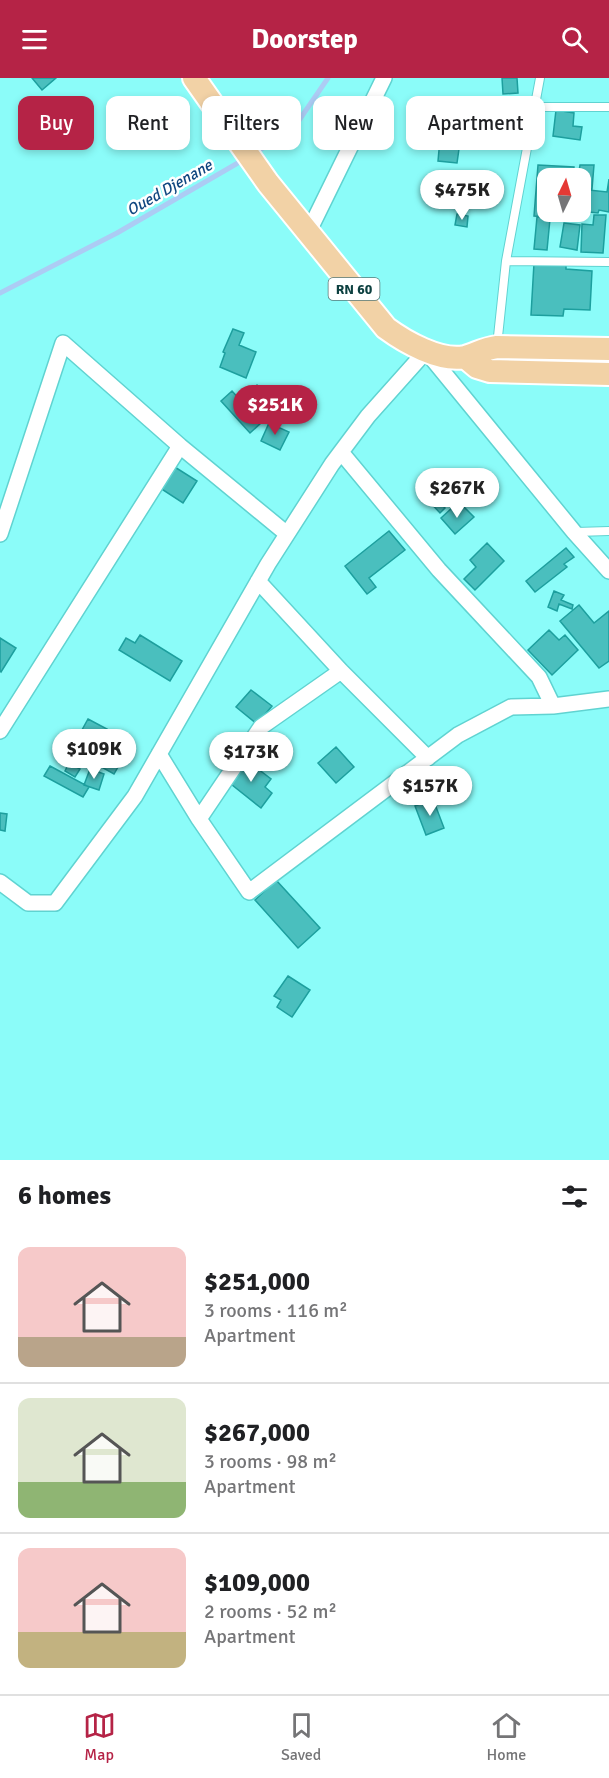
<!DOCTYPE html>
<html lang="en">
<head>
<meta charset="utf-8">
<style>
  :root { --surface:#fff; --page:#f6f6f6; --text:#202124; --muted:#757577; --line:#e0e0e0; --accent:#b52346 }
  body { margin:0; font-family:Signika,sans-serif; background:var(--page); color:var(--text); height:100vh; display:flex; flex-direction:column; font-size:22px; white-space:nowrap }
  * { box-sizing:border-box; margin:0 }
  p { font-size:20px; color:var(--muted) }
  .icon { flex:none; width:33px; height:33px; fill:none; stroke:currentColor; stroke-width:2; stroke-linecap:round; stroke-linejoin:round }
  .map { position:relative; height:1082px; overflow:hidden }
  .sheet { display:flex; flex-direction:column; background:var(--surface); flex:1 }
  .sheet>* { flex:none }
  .banner { position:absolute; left:18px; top:18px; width:573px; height:54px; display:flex; gap:12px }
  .needle { width:39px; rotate:5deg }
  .buttons { position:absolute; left:537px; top:90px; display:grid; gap:12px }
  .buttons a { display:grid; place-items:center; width:54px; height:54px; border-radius:12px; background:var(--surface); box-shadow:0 3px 9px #0003; font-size:30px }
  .price { position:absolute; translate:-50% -51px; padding:0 14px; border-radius:21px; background:#fff; color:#222; font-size:20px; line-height:39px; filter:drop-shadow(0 2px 3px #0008) }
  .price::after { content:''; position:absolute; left:50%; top:36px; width:18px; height:14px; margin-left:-9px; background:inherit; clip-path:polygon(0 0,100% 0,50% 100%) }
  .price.current { background:var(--accent); color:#fff }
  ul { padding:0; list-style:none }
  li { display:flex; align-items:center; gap:18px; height:150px; padding:0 18px }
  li+li { border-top:2px solid var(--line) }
  li span { display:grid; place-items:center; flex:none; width:168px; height:120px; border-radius:12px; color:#555 }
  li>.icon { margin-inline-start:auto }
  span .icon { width:72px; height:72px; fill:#fffc; stroke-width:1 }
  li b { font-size:26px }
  h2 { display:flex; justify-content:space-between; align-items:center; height:72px; padding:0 18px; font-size:26px }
  .tag { padding:0 21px; border-radius:12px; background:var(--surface); box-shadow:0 3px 9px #0003; font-size:21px; line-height:54px }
  .tag.current { background:var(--accent); color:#fff }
  header { display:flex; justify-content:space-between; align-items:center; height:78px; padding:0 18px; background:var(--accent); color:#fff; font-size:27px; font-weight:700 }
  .menu { display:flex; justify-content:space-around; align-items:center; height:84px; border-top:2px solid var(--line); background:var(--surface); font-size:16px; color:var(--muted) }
  .menu a { display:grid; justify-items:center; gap:3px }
  .menu .current { color:var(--accent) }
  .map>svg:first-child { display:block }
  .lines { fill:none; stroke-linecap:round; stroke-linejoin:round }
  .stream { stroke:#acccf4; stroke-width:5 }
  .building { fill:#4abfbe; stroke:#1d9f9e; stroke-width:1.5 }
  .service-casing { stroke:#60d3d1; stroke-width:10 }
  .minor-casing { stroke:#60d3d1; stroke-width:18 }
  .primary-casing { stroke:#fff; stroke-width:26 }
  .service { stroke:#fff; stroke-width:8 }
  .minor { stroke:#fff; stroke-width:15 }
  .primary { stroke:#f2d2a6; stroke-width:22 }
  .labels { text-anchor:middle; stroke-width:5; stroke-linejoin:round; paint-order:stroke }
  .shield { fill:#fff; stroke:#567979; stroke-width:1.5 }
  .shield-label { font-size:14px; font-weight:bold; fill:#0d4040 }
  .water-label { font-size:16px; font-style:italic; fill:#104780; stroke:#fff }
</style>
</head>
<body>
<header><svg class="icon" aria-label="menu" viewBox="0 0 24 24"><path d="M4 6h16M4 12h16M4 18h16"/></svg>Doorstep<svg class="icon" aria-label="search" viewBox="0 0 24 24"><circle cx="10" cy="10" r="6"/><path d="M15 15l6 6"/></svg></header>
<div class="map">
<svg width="609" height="1082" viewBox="0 0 609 1082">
  <rect width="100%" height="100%" fill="#8bfcf9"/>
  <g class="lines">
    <path class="stream" d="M254,75l37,-21 37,-54
      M0,215l117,-60 126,-73"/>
  </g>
  <path class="building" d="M32,0h24l-14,12z
    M502,0h15l1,15 -15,1z
    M556,32l18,3 -1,13 9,1 -2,13 -27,-4z
    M440,61l20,3 -3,21 -19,-2z
    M538,87l36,2 -1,11h-25v34h2v5l-16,-1z
    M580,87h14l-2,24 -12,-1v-10h-2z
    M609,101v33l-10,-2 -1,3 -18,-2v-22l27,3z
    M457,136l11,2 -1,11 -12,-2z
    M594,137h12l-3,38 -22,-1 1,-28 11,1z
    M537,139l13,2 -3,31 -13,-1z
    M564,145l16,2 -3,25 -17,-3z
    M534,185l32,2v4l26,2 -2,39 -26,-1 -1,7 -32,-1z
    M233,251l11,4 -5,12 17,7 -10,26 -26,-11 5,-14 -2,-1z
    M257,307l9,9 -6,6 -9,-9z
    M232,313l29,32 -11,10 -29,-32z
    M269,345l20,9 -9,18 -19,-9z
    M170,386l27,17 -14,22 -26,-17z
    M439,396l6,14 -22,7 -5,-14z
    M432,416l13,14 -5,5 -14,-15z
    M463,428l11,11 -19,17 -14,-16 12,-11 4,5z
    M389,453l16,19 -36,28 7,9 -9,7 -22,-28z
    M487,465l17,18 -29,29 -11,-11 12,-12 -6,-7z
    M566,470l8,9 -10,7 3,3 -32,25 -9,-11z
    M554,513l10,4 -3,5 12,5 -1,4 -13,-5 -2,7 -9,-4z
    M579,527l15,18 15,-12v50l-10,7 -39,-47z
    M549,552l10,10 6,-5 13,15 -26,25 -24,-25z
    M140,557l42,26 -12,20 -51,-31 7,-12 9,5z
    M0,560l16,10 -15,24 -1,-1z
    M251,612l21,16 -15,18 -21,-17z
    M88,641l19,10 -6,11 6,4 5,-9 18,11 -16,28 -43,-24z
    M336,669l18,20 -18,16 -18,-20z
    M245,681l26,20 -6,8 7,6 -11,15 -34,-27z
    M69,685l11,6 -5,8 -10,-6z
    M50,688l39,21 -6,10 -39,-21z
    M90,691l14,5 -5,16 -15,-5z
    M433,721l11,29 -18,7 -11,-29z
    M0,735l7,1 -2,17 -5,-1z
    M276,802l44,48 -22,20 -43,-48z
    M288,898l22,14 -18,27 -15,-10 4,-7 -7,-4z"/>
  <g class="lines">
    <g class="service-casing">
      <path id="service" d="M535,29h74
        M506,183l103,1
        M497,268l9,-85 34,-183
        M576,454l33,-1"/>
    </g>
    <g class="minor-casing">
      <path id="minor" d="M308,155l76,-155
        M341,374l98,118 100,107 14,29
        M0,456l63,-191 117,103 107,88
        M258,503l83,90 87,87
        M0,653l180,-285
        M159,676l40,65 50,73 209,-157 53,-28 42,-1 56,-7
        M199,741l62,-92 80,-56
        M0,804l28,21h27l80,-107 133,-232 64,-100 36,-48 58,-65 148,181 35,39"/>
    </g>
    <g class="primary-casing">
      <path id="primary" d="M194,0l74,105 118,145c19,14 54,34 79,29 11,-3 18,-8 32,-10l112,2
        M465,279l12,10 13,4 119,3"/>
    </g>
    <use href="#service" class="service"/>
    <use href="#minor" class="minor"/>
    <use href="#primary" class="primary"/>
  </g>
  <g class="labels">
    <rect class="shield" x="328.5" y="200" width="51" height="22" rx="4.5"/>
    <g class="shield-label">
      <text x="354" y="216">RN 60</text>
    </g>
    <g class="water-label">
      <text transform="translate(169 109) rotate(-30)" y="6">Oued Djenane</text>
    </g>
  </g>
</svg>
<div class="buttons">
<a><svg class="needle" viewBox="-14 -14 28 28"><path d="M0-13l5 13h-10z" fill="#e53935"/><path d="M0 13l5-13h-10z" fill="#757577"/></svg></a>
</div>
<b class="price" style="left:462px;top:143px">$475K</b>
<b class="price current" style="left:275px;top:358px">$251K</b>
<b class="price" style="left:457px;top:441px">$267K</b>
<b class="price" style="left:94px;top:702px">$109K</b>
<b class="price" style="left:251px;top:705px">$173K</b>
<b class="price" style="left:430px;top:739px">$157K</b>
<div class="banner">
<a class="tag current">Buy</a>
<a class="tag">Rent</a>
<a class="tag">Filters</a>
<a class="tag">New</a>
<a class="tag">Apartment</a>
</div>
</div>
<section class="sheet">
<h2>6 homes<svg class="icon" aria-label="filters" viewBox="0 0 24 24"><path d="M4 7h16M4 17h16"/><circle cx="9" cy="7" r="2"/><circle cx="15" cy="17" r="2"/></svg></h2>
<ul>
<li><span style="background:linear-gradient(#f6c9c9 75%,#b9a48a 0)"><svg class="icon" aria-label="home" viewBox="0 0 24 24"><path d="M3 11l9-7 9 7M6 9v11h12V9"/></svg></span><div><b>$251,000</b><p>3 rooms · 116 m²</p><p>Apartment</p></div></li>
<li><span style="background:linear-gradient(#dfe7d0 70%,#8fb573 0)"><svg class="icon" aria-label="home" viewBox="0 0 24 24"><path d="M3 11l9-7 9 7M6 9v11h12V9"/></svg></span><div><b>$267,000</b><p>3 rooms · 98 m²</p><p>Apartment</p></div></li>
<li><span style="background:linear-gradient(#f6c9c9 70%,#c2b280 0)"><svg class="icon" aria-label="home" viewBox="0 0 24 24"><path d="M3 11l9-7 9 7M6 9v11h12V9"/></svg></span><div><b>$109,000</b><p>2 rooms · 52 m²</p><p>Apartment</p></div></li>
</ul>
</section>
<nav class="menu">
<a class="current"><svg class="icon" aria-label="map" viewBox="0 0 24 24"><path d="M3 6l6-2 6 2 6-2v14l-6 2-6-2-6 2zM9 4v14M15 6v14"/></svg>Map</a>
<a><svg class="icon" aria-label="saved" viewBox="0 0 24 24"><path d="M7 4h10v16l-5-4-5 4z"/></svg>Saved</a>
<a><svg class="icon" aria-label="home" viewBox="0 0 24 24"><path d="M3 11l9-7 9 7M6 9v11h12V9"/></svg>Home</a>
</nav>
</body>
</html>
